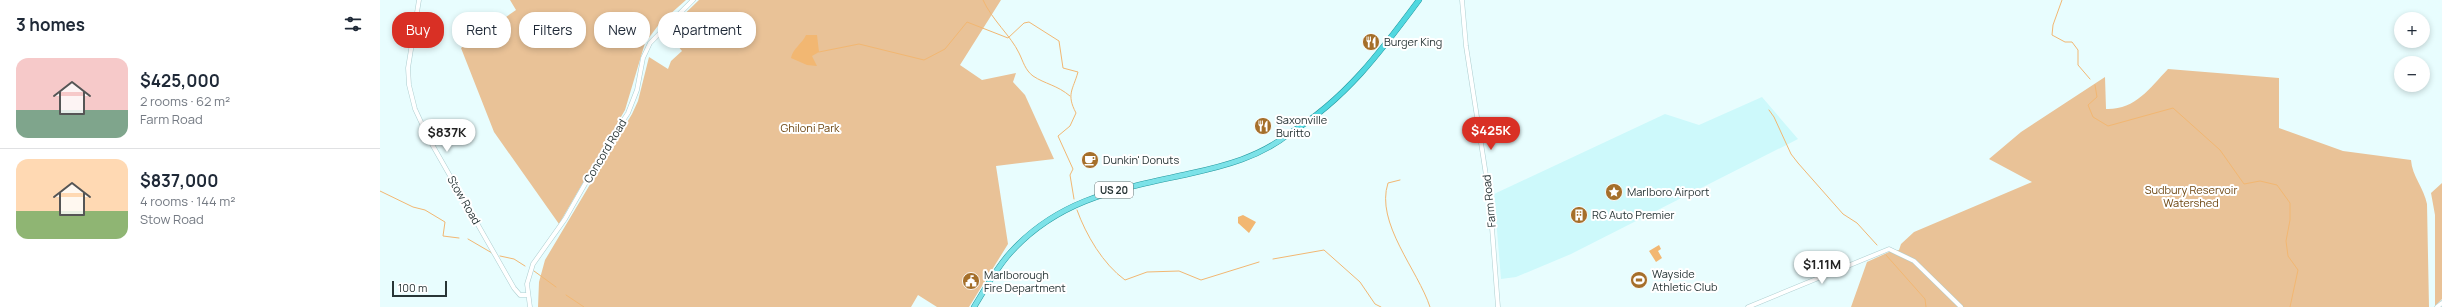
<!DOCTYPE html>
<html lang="en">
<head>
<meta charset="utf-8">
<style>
  :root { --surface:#fff; --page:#f2f2f3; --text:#1f2937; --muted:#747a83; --line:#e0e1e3; --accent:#d93025 }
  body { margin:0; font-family:Manrope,sans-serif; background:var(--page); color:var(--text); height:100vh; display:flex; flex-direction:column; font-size:15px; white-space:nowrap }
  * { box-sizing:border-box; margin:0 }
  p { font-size:13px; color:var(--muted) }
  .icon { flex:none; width:22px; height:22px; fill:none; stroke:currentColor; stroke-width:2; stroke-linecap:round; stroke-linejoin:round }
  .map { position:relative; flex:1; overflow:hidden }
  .panel { display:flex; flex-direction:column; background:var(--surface); width:380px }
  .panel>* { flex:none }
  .guide { position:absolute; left:12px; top:12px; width:380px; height:36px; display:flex; gap:8px }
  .tools { position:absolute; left:2014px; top:12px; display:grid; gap:8px }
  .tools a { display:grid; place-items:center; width:36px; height:36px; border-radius:50%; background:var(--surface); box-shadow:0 2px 6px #0003; font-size:20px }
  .scale { position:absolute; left:12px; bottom:10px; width:55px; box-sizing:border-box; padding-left:4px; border:2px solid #283536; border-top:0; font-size:11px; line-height:14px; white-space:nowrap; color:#283536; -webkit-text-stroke:3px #fff; paint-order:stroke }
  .price { position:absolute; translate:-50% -34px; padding:0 9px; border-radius:14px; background:#fff; color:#222; font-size:13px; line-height:26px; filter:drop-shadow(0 1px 2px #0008) }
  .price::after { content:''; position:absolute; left:50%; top:24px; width:12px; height:9px; margin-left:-6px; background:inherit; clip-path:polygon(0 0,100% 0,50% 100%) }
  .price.current { background:var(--accent); color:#fff }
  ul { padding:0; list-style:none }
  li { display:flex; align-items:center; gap:12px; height:100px; padding:0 16px }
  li+li { border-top:1px solid var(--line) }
  li span { display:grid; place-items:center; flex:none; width:112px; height:80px; border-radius:12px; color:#555 }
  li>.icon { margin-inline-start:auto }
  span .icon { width:48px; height:48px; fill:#fffc; stroke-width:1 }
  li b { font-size:17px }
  h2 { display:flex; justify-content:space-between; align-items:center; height:48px; padding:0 16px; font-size:17px }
  .tag { padding:0 14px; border-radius:16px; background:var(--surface); box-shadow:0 2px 6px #0003; font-size:14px; line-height:36px }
  .tag.current { background:var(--accent); color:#fff }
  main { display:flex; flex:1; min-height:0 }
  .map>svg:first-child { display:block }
  .built { fill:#cdf9fb }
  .green { fill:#e9c297 }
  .water { fill:#f2b772 }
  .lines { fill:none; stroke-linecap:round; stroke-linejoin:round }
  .stream { stroke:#f2b772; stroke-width:1 }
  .tertiary-casing { stroke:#adced0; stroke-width:5 }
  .primary-casing { stroke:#25999f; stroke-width:6 }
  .trunk-casing { stroke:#25999f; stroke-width:6 }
  .tertiary { stroke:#fff; stroke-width:4 }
  .primary { stroke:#7ce2e8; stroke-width:5 }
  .trunk { stroke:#50d8e0; stroke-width:5 }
  .labels { text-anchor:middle; stroke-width:4; stroke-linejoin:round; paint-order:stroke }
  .shield { fill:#fff; stroke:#687272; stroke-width:1 }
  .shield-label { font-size:10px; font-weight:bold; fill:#283536 }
  .poi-label { font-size:11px; fill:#283536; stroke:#fff; text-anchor:start }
  .park-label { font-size:11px; fill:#6e4712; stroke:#fff }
  .street-label { font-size:11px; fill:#283536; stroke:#fff }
</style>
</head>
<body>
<main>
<section class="panel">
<h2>3 homes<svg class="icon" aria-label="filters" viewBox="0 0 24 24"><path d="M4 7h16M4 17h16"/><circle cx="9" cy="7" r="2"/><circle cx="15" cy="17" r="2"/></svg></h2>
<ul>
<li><span style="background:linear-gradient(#f6c9c9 65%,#7fa58c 0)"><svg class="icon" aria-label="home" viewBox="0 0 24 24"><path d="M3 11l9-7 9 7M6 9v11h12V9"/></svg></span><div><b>$425,000</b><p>2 rooms · 62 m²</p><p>Farm Road</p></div></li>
<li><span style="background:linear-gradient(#ffd9b3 65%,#8fb573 0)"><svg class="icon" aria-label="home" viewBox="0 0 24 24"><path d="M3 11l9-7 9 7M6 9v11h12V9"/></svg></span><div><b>$837,000</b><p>4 rooms · 144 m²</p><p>Stow Road</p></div></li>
</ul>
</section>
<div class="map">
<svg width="2062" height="307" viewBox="0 0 2062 307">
  <rect width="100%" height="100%" fill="#e8fdfe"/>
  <path class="built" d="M1382,97l36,42 -227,115 -55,23 -15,2 -7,-85 171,-80 34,11z"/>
  <path class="green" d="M130,0h176l-26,23 -15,20 -20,67 -66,114 -65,-92 -33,-84 55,-38z
    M319,0h302l-41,65 22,15 34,-7 -3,9 12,13 29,64 -58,7 12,78 -39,63h-32l-19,-12 -7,12h-373l1,-25 6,-22 87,-146 6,-13 11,-44 19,12 3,-8 11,-10 -4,-5 6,-7 -13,-12z
    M1788,69l111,9v50l64,23 68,9c1,16 13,28 16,44l2,103h-578l16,-45 22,-10 10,-2 2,-6 13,-12 118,-50 -43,-23 32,-27 84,-55 1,32c29,1 43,-20 62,-40z
    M2062,183v116l-7,7v-91l-4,-22z"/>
  <path class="water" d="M426,35h11l2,17 -7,4 5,10 -10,-1 -16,-7c2,-10 11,-14 15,-23z
    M863,215l13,7 -7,11 -11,-10v-6z
    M1279,245l2,4 -3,2 4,7 -6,4 -7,-11z"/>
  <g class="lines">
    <path class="stream" d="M603,0c9,20 28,36 36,53 4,8 6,17 14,23 12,8 24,9 37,20
      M1682,0l-9,25 -1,10 13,7h7l6,8v15l12,14
      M439,52l40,-8 65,16 21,-11 22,-27 41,16 16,-15 5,-1 30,19 4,27 15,4c-5,18 -12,22 -2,41l-6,13 -12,10 15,33 -3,6 4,24
      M1715,85l2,12 -9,8 5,12 15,9 65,-18 47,42 24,34 16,-3 17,4 13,18v17l-4,21 2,15 10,14 -8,37
      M1389,110l5,7 17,37 7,9 45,51 14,9 20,22
      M1020,180l-12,3c-13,40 30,87 42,124
      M0,191l33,16 12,3 20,12 -2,14 16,2
      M697,210c9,25 26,54 48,70l22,-8 32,-1 22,9 58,-18
      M88,239l24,14
      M1506,255l39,44 1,8
      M120,256l14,3 11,7
      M893,259l51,-9 36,32 15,22 6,3
      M154,271l22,16
      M186,295l18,12"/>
    <g class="tertiary-casing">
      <path id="tertiary" d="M39,0l-11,68 1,17 6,24 14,30 85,149 6,7h8
        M1082,0l4,46 24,155 8,106
        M150,307l-3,-23 6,-20 32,-45 44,-77 19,-29 9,-23 6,-32 7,-15 43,-43
        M1368,307l141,-58 25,12 47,46
        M2057,307l5,-4"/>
    </g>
    <g class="primary-casing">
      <path id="primary" d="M594,307c12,-19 22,-39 37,-55 49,-54 109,-63 177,-78 37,-8 72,-17 102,-41"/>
    </g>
    <g class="trunk-casing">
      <path id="trunk" d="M910,133c55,-33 92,-83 129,-133"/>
    </g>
    <use href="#tertiary" class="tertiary"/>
    <use href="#primary" class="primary"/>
    <use href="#trunk" class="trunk"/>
  </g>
  <defs>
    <g id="restaurant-disc" transform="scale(0.9)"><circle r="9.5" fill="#a56f2a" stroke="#fff"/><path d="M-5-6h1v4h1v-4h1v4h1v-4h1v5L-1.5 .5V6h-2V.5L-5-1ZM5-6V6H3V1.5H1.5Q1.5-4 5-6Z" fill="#fff"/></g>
    <g id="cafe-disc" transform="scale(0.9)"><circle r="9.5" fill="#a56f2a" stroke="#fff"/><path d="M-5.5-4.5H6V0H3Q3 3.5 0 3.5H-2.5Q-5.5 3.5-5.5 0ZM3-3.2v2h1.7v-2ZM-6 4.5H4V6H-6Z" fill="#fff"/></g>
    <g id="sight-disc" transform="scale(0.9)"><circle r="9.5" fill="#a56f2a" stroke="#fff"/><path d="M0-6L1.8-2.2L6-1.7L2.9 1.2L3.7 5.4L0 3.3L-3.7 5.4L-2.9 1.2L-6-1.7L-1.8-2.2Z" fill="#fff"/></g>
    <g id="building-disc" transform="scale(0.9)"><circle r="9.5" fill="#a56f2a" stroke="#fff"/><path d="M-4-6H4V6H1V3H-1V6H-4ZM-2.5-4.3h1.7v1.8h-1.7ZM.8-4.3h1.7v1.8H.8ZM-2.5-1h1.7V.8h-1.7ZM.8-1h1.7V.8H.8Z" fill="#fff"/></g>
    <g id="stadium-disc" transform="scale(0.9)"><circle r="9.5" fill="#a56f2a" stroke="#fff"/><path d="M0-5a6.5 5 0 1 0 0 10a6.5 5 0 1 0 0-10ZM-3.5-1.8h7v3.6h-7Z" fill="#fff"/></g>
    <g id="civic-disc" transform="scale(0.9)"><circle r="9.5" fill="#a56f2a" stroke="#fff"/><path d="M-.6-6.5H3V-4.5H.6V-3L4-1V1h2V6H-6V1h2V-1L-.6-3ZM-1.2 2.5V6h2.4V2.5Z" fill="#fff"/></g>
  </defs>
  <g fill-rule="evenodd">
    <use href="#restaurant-disc" x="991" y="42"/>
    <use href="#restaurant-disc" x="883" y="126"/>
    <use href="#cafe-disc" x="710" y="160"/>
    <use href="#sight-disc" x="1234" y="192"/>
    <use href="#building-disc" x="1199" y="215"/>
    <use href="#stadium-disc" x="1259" y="280"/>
    <use href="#civic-disc" x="591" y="281"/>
  </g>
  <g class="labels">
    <rect class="shield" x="715" y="182" width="38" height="16" rx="3"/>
    <g class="shield-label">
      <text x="734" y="194">US 20</text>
    </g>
    <g class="poi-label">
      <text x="1004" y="46">Burger King</text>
      <text x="896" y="124">Saxonville<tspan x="896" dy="13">Buritto</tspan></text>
      <text x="723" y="164">Dunkin' Donuts</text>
      <text x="1247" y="196">Marlboro Airport</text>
      <text x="1212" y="219">RG Auto Premier</text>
      <text x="1272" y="278">Wayside<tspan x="1272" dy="13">Athletic Club</tspan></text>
      <text x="604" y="279">Marlborough<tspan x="604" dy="13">Fire Department</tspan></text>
    </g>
    <g class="park-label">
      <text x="430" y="132">Ghiloni Park</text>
      <text x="1811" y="194">Sudbury Reservoir<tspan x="1811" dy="13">Watershed</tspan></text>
    </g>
    <g class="street-label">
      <text transform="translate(225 151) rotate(-59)" y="4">Concord Road</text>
      <text transform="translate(84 200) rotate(60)" y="4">Stow Road</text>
      <text transform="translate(1109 201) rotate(-96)" y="4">Farm Road</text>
    </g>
  </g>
</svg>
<div class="tools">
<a>+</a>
<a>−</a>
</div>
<div class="scale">100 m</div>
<b class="price current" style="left:1111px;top:151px">$425K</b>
<b class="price" style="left:67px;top:153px">$837K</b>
<b class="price" style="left:1442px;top:285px">$1.11M</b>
<div class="guide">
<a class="tag current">Buy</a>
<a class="tag">Rent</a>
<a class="tag">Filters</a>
<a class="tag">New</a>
<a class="tag">Apartment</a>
</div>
</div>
</main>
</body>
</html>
